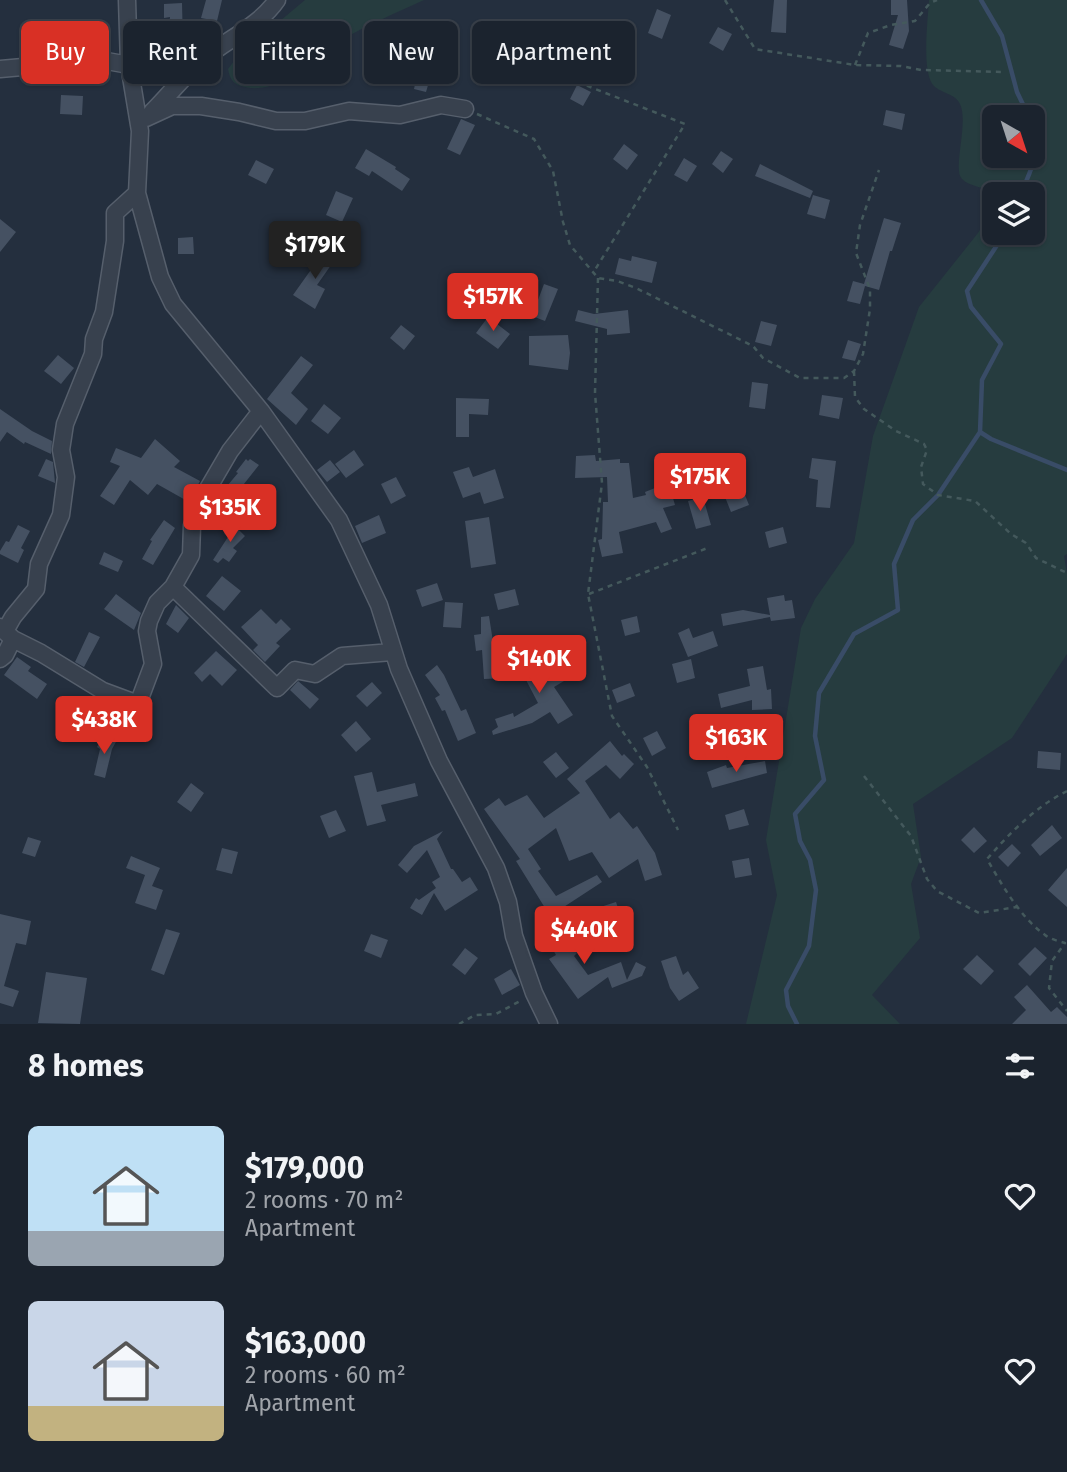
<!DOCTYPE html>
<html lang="en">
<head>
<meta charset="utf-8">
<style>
  :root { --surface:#1b232e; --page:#242b36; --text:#f1f3f6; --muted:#a0a4aa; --line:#39404a; --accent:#d93025 }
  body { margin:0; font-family:"Fira Sans",sans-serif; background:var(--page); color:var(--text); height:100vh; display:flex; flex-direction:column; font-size:26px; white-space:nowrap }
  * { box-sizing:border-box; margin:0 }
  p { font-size:23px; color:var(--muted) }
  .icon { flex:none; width:38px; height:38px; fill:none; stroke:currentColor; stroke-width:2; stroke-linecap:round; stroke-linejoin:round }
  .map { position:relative; height:1024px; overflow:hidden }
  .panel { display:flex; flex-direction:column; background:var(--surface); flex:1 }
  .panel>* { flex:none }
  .guide { position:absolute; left:21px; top:21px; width:700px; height:63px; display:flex; gap:14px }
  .needle { width:46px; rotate:141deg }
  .fabs { position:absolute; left:982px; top:105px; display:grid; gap:14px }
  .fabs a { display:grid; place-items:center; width:63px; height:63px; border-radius:10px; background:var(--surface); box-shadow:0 2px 5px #0004,0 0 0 2px var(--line); font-size:35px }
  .price { position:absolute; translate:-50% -60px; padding:0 16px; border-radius:7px; background:var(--accent); color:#fff; font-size:23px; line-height:46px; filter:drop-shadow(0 2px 4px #0008) }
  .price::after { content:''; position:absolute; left:50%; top:42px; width:21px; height:16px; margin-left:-10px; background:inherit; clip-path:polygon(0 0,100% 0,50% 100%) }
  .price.selected { background:#222; color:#fff }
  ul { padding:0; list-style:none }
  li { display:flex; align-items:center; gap:21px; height:175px; padding:0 28px }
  li span { display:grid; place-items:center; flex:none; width:196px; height:140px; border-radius:10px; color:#555 }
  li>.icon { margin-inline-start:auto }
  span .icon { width:84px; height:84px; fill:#fffc; stroke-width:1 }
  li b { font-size:30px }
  h2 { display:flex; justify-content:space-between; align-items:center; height:84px; padding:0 28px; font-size:30px }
  .tag { padding:0 24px; border-radius:10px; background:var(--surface); box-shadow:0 2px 5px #0004,0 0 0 2px var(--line); font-size:24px; line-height:63px }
  .tag.selected { background:var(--accent); color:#fff }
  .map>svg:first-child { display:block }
  .green { fill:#263c3f; fill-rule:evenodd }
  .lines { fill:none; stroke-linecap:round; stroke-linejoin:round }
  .stream { stroke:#394c67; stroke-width:4.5 }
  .building { fill:#455162 }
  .street-casing { stroke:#565f6c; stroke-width:19 }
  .path { stroke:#44595c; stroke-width:2.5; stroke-dasharray:5 5; stroke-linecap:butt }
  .street { stroke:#38414e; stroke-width:16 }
</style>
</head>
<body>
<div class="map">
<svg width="1067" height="1024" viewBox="0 0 1067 1024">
  <rect width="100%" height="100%" fill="#242f3e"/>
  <path class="green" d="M305,0h119c-26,12 -54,24 -79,38 -29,16 -64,58 -100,49 -11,-2 -15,-7 -17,-18l9,-12z
    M929,0h138v554l-3,2 3,18v80l-55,84 -99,66 8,53 -10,27 9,54 -48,57 28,29h-154l31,-129 -11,-55 35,-212 14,-29 39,-56 19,-107 46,-129 59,-74 16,-25v25h38v-39h-37l-2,-3c-9,-3 -24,-5 -31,-12 -10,-10 7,-56 -2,-75 -4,-10 -19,-11 -26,-18 -13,-12 -6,-68 -5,-86zM994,117h38v39h-38z"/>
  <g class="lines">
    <path class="stream" d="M981,0l21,36 15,56 12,25
      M1021,194c9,-23 23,-47 11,-70
      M980,432l11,7 76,31
      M797,1024l-9,-18 -2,-16 23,-44 7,-56 -6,-30 -10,-19 -5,-27 29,-34 -9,-44 4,-43 35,-59 44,-24 -4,-46 19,-44 25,-25 42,-63 2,-52 19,-36 -30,-37 -4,-16 38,-58"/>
  </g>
  <path class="building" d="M206,0h16l-5,21 -16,-3z
    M774,0h13l-1,33 -15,-1z
    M891,0h16l2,31 -6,18 -14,-4 9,-30h-7z
    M182,3l1,42 -16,-2 3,-26 -6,1v-14z
    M657,9l14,6 -9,24 -14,-6z
    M718,27l14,7 -9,17 -14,-8z
    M516,33l13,9 -10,16 -14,-10z
    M422,52l15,3 -11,37 -12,-3z
    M577,85l14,7 -8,14 -13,-7z
    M61,95l22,1 -1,19 -22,-1z
    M886,110l19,4 -3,16 -19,-5z
    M461,119l14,6 -15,30 -13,-6z
    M624,144l14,11 -11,15 -14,-11z
    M366,149l30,18 -1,2 15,10 -8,12 -30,-20 -3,5 -14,-8z
    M721,151l12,8 -10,14 -11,-9z
    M684,158l13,8 -10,16 -13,-7z
    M256,160l18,9 -8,15 -18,-9z
    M760,164l53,27 -3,7 -55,-22z
    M336,191l17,7 -11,24 -16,-7z
    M813,195l17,5 -5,19 -18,-5z
    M884,218l17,5 -9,28h-2l-11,39 -14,-4 -5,18 -13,-3 6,-20 11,3z
    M0,219l16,13 -16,20z
    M193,237l1,17h-16v-16z
    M325,250l11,8 -19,27 8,4 -10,20 -22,-14z
    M632,256l25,6 -5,21 -37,-9 4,-16 12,3z
    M544,284l14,5 -13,32 -13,-5z
    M578,310l16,4 34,-4 2,23 -23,2v-6l-32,-8z
    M488,317l22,17 -12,15 -22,-16z
    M761,321l16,4 -6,21 -16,-4z
    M401,325l14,11 -11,14 -14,-12z
    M568,335l2,18 -2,17 -39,-5v-29z
    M848,340l13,4 -6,17 -13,-3z
    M58,355l16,13 -13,16 -17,-13z
    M301,356l12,9 -22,28 17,16 -12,16 -29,-26z
    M752,382l16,2 -3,25 -16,-2z
    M822,395l21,3 -4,21 -20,-4z
    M456,398l33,1 -1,16 -19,-1v23h-13z
    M324,404l17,14 -13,16 -17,-13z
    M0,409l32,22 20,10 -1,13 -26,-12 -1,2 -17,-12 -7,10z
    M155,439l25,22 -6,6 26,14 -11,21 -32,-18 -9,11 -18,-15 -16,25 -14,-9 20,-30 -10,-4 6,-14 25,10z
    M354,450l10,15 -18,13 -11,-14z
    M595,455l1,6 24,-2v4h9l4,35 13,-3 -1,-3 10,-4 2,4 13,-4 5,17 -12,3 9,21 -11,4 -5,-11 -37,10 4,21 -21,4 -4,-17 4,-1 1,-37h5l-1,-25 -32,1 1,-22z
    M812,458l24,3 -6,47 -14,-1 2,-27 -9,-2z
    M46,459l7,3 2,21 -17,-7z
    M246,459l2,2 2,-2 9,6 -19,24 5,4 -14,17 -14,-12 21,-25 -2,-1z
    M330,460l10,12 -13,10 -10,-12z
    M469,467l4,10 22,-8 9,29 -20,6 -4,-12 -17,6 -10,-26z
    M396,477l10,19 -15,8 -10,-20z
    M743,490l6,15 -18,7 -6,-15z
    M703,497l8,28 -15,4 -8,-28z
    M379,515l7,18 -24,10 -7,-17z
    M489,517l7,47 -25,4 -6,-47z
    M164,520l11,8 -22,37 -11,-6 10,-18 -2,-1z
    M233,524l12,12 -12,12 4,3 -8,11 -6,-4 -5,5 -5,-3 15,-23 -4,-4z
    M18,525l12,6 -9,17 3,2 -6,13 -18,-9v-3l6,-10 3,1z
    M783,527l4,16 -18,5 -4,-16z
    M104,552l19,9 -5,11 -19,-8z
    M222,576l19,15 -17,20 -18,-15z
    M437,583l6,17 -21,7 -6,-17z
    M515,589l4,16 -21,5 -4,-16z
    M116,594l25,19 -7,17 -30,-21z
    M784,595l1,6 7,-1 3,18 -24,3 -1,-4 -47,9 -2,-12 22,-4 27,5 -3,-17z
    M445,602l18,1 -2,25 -18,-1z
    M176,605l13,13 -11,15 -12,-9z
    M261,609l15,15 5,-5 10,10 -15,14 4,3 -15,16 -12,-12 5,-5 -17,-18z
    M489,616l7,45 8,-3 1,20 -21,1 -2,-29 -6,1 -2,-16 7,-1v-17z
    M637,616l3,16 -15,4 -4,-16z
    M689,628l4,10 20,-7 5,15 -30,11 -10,-24z
    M89,632l11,5 -16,30 -9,-5z
    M526,650l10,26 29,-17 9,16 -20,12 19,28 -15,9 -8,-12 -18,11 -39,12 -1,-4 6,-4 -3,-8 18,-6 1,4 24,-14 -25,-48z
    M216,651l21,19 -15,16 -12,-12 -8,8 -8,-9z
    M17,657l14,10 -3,4 19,13 -10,15 -33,-24z
    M691,659l4,19 -18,5 -5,-19z
    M437,665l7,10 17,36 5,-2 10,24 -18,8 -13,-31 -3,1 -7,-13 5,-3 -15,-20z
    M763,666l4,24 4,-1 1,20 -20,1v-10l-31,8 -3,-14 32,-8 -3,-17z
    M298,681l21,18 -9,10 -20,-19z
    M372,682l10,11 -15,14 -11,-11z
    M630,683l5,13 -18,7 -5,-13z
    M356,721l15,18 -15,13 -15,-17z
    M657,731l9,17 -14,8 -9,-18z
    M103,736l14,4 -5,9 -7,29 -11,-3 6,-26 -3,-2z
    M610,741l12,15 2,-2 10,10 -14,15 -14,-14 -21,16 25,38 9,-7 14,17 4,-3 18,27 7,22 -17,6 -7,-22 -29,19 -17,-26 -23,9 -13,-33 -28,21 13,20 -3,2 18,25 41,-21 5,7 -52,34 -34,-55 4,-2 -36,-50 15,-11 6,8 22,-11 17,23 36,-25 -13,-14z
    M1038,751l23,2 -1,17 -23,-2z
    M556,752l13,16 -13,10 -13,-16z
    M765,761l2,12 -55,15 -5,-16 19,-7 1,3z
    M372,772l5,20 38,-9 3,13 -37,9 5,16 -19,5 -13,-50z
    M191,783l13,10 -13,19 -14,-10z
    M744,809l5,16 -20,5 -4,-15z
    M336,810l10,21 -17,7 -9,-22z
    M1052,825l10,13 -22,18 -9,-11z
    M974,827l13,14 -13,12 -13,-13z
    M443,831l-6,8 14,30h2l9,13 8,-5 8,13 -33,21 -11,-18 -12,22 -12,-7 6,-10 3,2 17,-12 -4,-6 8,-5 -13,-27 -20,23 -9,-8 16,-19z
    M28,837l13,4 -6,16 -13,-4z
    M1012,844l9,9 -13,14 -10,-10z
    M222,848l16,4 -6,22 -16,-4z
    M131,856l29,12 -8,18 11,4 -7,20 -21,-7 10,-28 -19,-7z
    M749,858l3,17 -17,3 -3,-17z
    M1067,868v39l-19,-17z
    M616,902l7,21 -26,8 -6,-21z
    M0,914l31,7 -5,24 -10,-2 -12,43 15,5 -6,16 -13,-4z
    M561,924l16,29 -3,3 14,19 33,-13 6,18 9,-18 10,5 -4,9 -30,12 -4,-11 -30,22 -29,-40 7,-4 -12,-21z
    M166,929l14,4 -16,42 -13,-5z
    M371,934l17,6 -7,18 -17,-7z
    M1035,947l12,11 -17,18 -12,-12z
    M465,948l13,10 -13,17 -13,-10z
    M977,955l17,16 -13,14 -18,-16z
    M676,956l7,19 5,-4 11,17 -20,13 -9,-13 -9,-27z
    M511,969l9,16 -18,10 -8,-16z
    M46,972l41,6 -7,46 -42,-1z
    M1027,985l24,27 6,-5 10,10v7h-55l14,-14 -12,-13z"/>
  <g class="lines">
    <g class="street-casing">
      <path id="street" d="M127,0l2,65 11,66 -3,62 23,84 13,27 88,107 78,109 40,85 20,64 40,92 57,107 12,34 6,34 20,57 15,31
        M0,69l101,-9 28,5
        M152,112c18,-18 34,-39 53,-54 23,-19 55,-33 72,-58
        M146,118l26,-12h29l38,6 37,9h29l44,-10 51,4 41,-10 24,4
        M173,587l104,101 18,-18 20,4 27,-18 50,-4
        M0,627l13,12 28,14 62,38 35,13 15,-40 -6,-33 2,-10 8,-18 16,-16 18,-32 1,-29 7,-22 31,-53 31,-40
        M5,631l8,-14 23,-28 3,-25 22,-49 5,-38 -5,-27 4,-26 28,-70 1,-15 10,-27 11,-71v-28l22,-20
        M0,659l5,-4 8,-16"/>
    </g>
    <path class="path" d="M725,0l30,49 100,16 46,1 20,4 80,2
      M503,53l182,71 -92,149
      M855,65l13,-32 23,-8 24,-4 15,-18 7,-3
      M477,114l57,25 19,32 10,51 7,23 28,33 19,3 19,7 117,58 10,12 37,20h44l10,-7 9,-17 7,-45v-20l-14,-36 4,-28 19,-55
      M598,278l-3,115 7,90 -14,111 24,122 35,51 31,63
      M854,371l1,26 9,12 32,22 28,13 3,6 -6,17 2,17 15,11 37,6 36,33 15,9 10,15 31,15
      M589,594l121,-47
      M864,776l47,60 16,43 10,12 42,22 38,-6
      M1067,791c-32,16 -57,42 -80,68 15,26 33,58 58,76 5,4 13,6 20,8l-13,18 -3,27 18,23
      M459,1024l16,-9 21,-1 26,-14"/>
    <use href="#street" class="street"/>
  </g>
</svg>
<div class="fabs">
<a><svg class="needle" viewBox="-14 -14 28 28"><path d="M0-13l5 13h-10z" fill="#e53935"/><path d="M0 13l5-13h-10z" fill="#a0a4aa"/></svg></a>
<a><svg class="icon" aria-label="layers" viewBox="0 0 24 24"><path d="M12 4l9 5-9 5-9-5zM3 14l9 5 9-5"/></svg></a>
</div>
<b class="price selected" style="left:315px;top:281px">$179K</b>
<b class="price" style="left:493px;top:333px">$157K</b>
<b class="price" style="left:700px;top:513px">$175K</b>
<b class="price" style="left:230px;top:544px">$135K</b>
<b class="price" style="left:539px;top:695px">$140K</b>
<b class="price" style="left:104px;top:756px">$438K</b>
<b class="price" style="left:736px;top:774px">$163K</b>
<b class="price" style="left:584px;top:966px">$440K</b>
<div class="guide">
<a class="tag selected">Buy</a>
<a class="tag">Rent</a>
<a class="tag">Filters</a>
<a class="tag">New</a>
<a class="tag">Apartment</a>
</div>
</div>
<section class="panel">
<h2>8 homes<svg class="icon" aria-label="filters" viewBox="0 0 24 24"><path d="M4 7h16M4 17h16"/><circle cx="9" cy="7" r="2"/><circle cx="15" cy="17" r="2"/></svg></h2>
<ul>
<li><span style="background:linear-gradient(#bfe0f5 75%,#9aa5b1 0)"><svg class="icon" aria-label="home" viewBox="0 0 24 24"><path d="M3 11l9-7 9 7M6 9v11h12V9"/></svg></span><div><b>$179,000</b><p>2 rooms · 70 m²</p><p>Apartment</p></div><svg class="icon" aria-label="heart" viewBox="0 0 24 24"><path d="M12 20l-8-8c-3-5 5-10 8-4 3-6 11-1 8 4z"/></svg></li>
<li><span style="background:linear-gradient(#c9d6e8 75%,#c2b280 0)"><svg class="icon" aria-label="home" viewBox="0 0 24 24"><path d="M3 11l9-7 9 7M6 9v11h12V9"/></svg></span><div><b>$163,000</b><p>2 rooms · 60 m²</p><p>Apartment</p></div><svg class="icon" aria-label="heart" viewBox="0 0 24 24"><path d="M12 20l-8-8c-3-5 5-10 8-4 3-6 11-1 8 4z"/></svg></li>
</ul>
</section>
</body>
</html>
